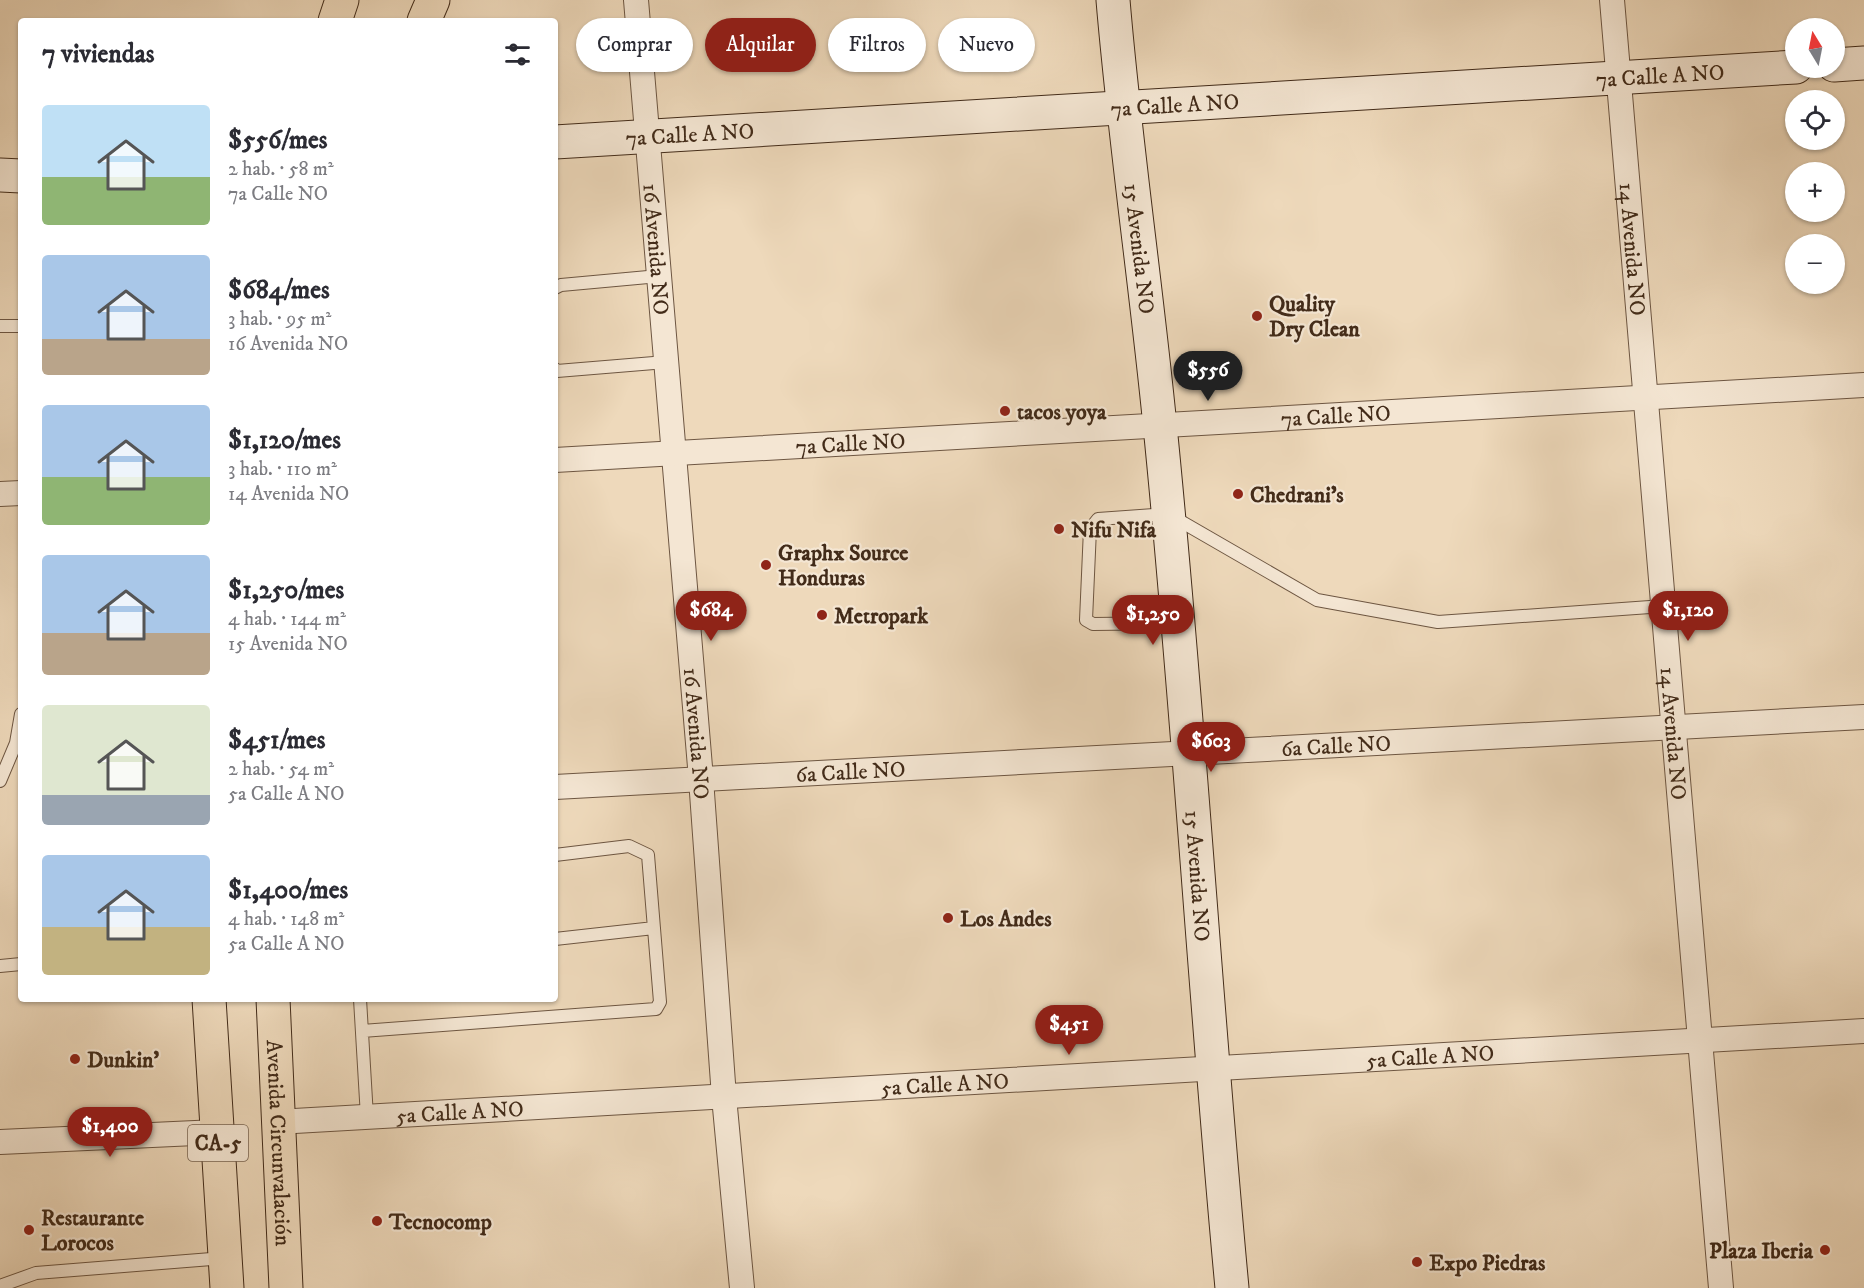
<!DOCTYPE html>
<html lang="es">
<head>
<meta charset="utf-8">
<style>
  :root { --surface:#fff; --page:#f2f2f3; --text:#2b2b33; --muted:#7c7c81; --accent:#8f2418 }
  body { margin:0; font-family:"IM FELL DW Pica",serif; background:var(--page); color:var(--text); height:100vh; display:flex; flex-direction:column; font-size:22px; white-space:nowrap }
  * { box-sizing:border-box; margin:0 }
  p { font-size:20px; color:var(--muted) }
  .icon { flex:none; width:33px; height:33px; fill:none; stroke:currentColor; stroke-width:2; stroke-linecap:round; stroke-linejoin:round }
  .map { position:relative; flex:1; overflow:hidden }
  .panel { position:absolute; left:18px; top:18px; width:540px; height:984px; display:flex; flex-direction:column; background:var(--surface); border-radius:6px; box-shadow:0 2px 4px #0004 }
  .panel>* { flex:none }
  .top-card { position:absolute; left:576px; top:18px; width:570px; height:54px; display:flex; gap:12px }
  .needle { width:39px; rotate:350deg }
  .fabs { position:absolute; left:1785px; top:18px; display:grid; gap:12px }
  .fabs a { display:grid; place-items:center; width:60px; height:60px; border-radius:50%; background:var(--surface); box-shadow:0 2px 4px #0004; font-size:30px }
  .price { position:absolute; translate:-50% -51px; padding:0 14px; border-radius:21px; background:var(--accent); color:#fff; font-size:20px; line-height:39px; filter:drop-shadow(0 2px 3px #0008) }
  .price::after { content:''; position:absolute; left:50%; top:36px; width:18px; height:14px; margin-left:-9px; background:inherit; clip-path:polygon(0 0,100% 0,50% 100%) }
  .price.selected { background:#222; color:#fff }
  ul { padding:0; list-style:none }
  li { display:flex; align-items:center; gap:18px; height:150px; padding:0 24px }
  li span { display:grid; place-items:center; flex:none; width:168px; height:120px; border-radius:6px; color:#555 }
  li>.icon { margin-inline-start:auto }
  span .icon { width:72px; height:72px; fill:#fffc; stroke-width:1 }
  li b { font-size:26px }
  h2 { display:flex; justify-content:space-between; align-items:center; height:72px; padding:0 24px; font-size:26px }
  .chip { padding:0 21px; border-radius:27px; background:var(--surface); box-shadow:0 2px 4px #0004; font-size:21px; line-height:54px }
  .chip.selected { background:var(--accent); color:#fff }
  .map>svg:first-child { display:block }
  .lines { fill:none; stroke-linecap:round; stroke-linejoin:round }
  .lane-casing { stroke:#6d5642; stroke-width:14 }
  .street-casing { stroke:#6d5642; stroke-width:26 }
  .secondary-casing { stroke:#422b19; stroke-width:35 }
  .highway-casing { stroke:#422b19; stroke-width:35 }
  .lane { stroke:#f4e6d3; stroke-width:12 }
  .street { stroke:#f4e6d3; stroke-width:24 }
  .secondary { stroke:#f4e6d3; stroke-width:33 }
  .highway { stroke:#eed9bb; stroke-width:33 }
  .poi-dot { fill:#8f2418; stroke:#f4e6d3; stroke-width:2 }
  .labels { text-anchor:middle; stroke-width:4.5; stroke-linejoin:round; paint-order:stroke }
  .shield { fill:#f4e6d3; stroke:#776351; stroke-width:1.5 }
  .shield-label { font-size:21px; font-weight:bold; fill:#422b19 }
  .street-label { font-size:22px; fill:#422b19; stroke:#f4e6d3 }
  .poi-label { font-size:22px; font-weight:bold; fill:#422b19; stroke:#f4e6d3; text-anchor:start }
</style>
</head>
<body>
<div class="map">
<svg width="1864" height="1288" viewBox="0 0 1864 1288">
  <rect width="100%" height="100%" fill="#eed9bb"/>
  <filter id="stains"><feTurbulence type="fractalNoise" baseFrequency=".00333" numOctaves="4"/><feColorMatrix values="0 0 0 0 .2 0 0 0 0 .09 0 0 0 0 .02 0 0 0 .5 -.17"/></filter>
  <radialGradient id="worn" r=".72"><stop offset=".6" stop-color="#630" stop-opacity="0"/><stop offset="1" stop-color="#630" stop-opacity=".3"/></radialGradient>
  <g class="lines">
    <g class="lane-casing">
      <path id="lane" d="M555,288l6,-3 98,-9
        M0,326h21
        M555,369l2,2 109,-9
        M1177,623l-84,1 -7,-4 4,-91 8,-10 70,-5 149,86 121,22 226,-16
        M0,781l16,-38 5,-29
        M555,939l99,-11
        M0,966l21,-2
        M360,999l7,118
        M362,1031l294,-22 4,-7 -12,-147 -19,-9 -74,9
        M0,1286l36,-13 188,-15"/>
    </g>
    <g class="street-casing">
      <g id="street">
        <path id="s1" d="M636,0l65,779 23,318 18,191"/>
        <path id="s2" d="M1612,0l109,1288"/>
        <path id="s3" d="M555,460l1309,-75"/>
        <path d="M0,494l21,-1"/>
        <path id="s4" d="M555,787l1309,-70"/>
        <path id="s5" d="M277,1122l1587,-91"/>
        <path d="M0,1142l217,-10"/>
      </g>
    </g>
    <g class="secondary-casing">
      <g id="secondary">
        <path id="s6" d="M1113,0c12,143 33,284 47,426 29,287 45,575 72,862"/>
        <path d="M1834,65l30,-2"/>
        <path id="s7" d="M555,142l1241,-75"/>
        <path d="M0,175l21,1"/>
      </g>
    </g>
    <g class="highway-casing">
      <g id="highway">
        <path d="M335,21l7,-21"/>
        <path d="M424,21l9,-21"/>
        <path d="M209,999l18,289"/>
        <path id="s8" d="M273,999l13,289"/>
      </g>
    </g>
    <use href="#lane" class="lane"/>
    <use href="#street" class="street"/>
    <use href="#secondary" class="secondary"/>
    <use href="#highway" class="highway"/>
  </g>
  <g class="poi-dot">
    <circle cx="1257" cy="316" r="6"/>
    <circle cx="1005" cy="411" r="6"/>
    <circle cx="1238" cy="494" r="6"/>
    <circle cx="1059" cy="529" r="6"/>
    <circle cx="766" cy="565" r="6"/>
    <circle cx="822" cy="615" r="6"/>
    <circle cx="948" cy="918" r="6"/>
    <circle cx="75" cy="1059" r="6"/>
    <circle cx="377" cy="1221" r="6"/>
    <circle cx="29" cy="1230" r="6"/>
    <circle cx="1825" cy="1250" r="6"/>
    <circle cx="1417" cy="1262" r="6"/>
  </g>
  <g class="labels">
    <rect class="shield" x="188" y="1125" width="60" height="36" rx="4.5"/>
    <g class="shield-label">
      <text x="218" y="1150">CA-5</text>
    </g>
    <g class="street-label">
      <text dy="8" stroke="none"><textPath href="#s7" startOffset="1107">7a Calle A NO</textPath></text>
      <text dy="8" stroke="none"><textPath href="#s7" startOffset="621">7a Calle A NO</textPath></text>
      <text dy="8" stroke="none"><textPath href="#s7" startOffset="135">7a Calle A NO</textPath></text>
      <text dy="8" stroke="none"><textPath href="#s1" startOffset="250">16 Avenida NO</textPath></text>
      <text dy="8" stroke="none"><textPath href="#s6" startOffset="250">15 Avenida NO</textPath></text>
      <text dy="8" stroke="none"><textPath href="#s2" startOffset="250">14 Avenida NO</textPath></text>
      <text dy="8" stroke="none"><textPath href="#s3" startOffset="782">7a Calle NO</textPath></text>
      <text dy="8" stroke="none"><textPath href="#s3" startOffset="296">7a Calle NO</textPath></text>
      <text dy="8" stroke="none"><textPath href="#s1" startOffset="736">16 Avenida NO</textPath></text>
      <text dy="8" stroke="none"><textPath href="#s2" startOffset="736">14 Avenida NO</textPath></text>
      <text dy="8" stroke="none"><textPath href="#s4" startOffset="782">6a Calle NO</textPath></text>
      <text dy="8" stroke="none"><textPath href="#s4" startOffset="296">6a Calle NO</textPath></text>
      <text dy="8" stroke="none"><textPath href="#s6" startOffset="880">15 Avenida NO</textPath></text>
      <text dy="8" stroke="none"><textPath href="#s5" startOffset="1155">5a Calle A NO</textPath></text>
      <text dy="8" stroke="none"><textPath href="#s5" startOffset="669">5a Calle A NO</textPath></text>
      <text dy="8" stroke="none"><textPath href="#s5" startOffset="183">5a Calle A NO</textPath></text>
      <text dy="8" stroke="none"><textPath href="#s8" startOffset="144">Avenida Circunvalación</textPath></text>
    </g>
    <g class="poi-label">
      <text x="1269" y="311">Quality<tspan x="1269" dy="25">Dry Clean</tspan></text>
      <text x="1017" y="419">tacos yoya</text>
      <text x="1250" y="502">Chedrani's</text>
      <text x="1071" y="537">Nifu Nifa</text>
      <text x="778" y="560">Graphx Source<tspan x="778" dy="25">Honduras</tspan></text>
      <text x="834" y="623">Metropark</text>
      <text x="960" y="926">Los Andes</text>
      <text x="87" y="1067">Dunkin'</text>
      <text x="41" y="1225">Restaurante<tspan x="41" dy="25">Lorocos</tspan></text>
      <text x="389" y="1229">Tecnocomp</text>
      <text x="1813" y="1258" text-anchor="end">Plaza Iberia</text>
      <text x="1429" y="1270">Expo Piedras</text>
    </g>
  </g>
  <rect width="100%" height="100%" filter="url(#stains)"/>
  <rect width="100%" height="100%" fill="url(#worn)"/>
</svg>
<div class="fabs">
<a><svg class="needle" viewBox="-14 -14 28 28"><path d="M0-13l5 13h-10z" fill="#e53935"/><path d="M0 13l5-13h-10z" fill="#7c7c81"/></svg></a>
<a><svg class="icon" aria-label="locate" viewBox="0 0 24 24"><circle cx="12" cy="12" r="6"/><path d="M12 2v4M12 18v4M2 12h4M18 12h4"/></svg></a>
<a>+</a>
<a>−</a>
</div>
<b class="price selected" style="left:1208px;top:402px">$556</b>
<b class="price" style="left:711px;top:642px">$684</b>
<b class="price" style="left:1688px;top:642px">$1,120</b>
<b class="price" style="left:1153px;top:646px">$1,250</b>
<b class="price" style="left:1211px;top:773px">$603</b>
<b class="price" style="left:1069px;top:1056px">$451</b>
<b class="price" style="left:110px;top:1158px">$1,400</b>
<div class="top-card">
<a class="chip">Comprar</a>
<a class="chip selected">Alquilar</a>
<a class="chip">Filtros</a>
<a class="chip">Nuevo</a>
</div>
<section class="panel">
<h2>7 viviendas<svg class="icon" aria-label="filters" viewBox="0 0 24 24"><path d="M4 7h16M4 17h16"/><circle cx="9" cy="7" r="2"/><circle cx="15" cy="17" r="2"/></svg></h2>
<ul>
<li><span style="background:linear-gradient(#bfe0f5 60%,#8fb573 0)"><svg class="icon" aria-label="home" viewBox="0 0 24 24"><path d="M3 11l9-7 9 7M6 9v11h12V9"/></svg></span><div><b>$556/mes</b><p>2 hab. · 58 m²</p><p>7a Calle NO</p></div></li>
<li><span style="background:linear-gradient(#a9c7e8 70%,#b9a48a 0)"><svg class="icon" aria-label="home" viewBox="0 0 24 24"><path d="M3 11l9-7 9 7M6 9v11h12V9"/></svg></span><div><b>$684/mes</b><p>3 hab. · 95 m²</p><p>16 Avenida NO</p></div></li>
<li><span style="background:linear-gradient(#a9c7e8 60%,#8fb573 0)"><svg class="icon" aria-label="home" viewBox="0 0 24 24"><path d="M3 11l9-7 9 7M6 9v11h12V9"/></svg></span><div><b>$1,120/mes</b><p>3 hab. · 110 m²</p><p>14 Avenida NO</p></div></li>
<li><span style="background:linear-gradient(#a9c7e8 65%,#b9a48a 0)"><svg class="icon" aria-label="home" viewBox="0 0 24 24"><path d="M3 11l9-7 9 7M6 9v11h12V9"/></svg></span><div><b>$1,250/mes</b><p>4 hab. · 144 m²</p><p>15 Avenida NO</p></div></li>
<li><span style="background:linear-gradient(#dfe7d0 75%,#9aa5b1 0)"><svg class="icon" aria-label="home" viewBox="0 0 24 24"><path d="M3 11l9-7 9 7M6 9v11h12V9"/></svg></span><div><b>$451/mes</b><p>2 hab. · 54 m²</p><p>5a Calle A NO</p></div></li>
<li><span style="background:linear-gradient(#a9c7e8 60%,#c2b280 0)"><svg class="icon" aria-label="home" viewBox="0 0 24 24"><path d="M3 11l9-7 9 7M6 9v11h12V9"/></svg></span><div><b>$1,400/mes</b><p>4 hab. · 148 m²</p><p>5a Calle A NO</p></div></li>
</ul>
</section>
</div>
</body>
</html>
